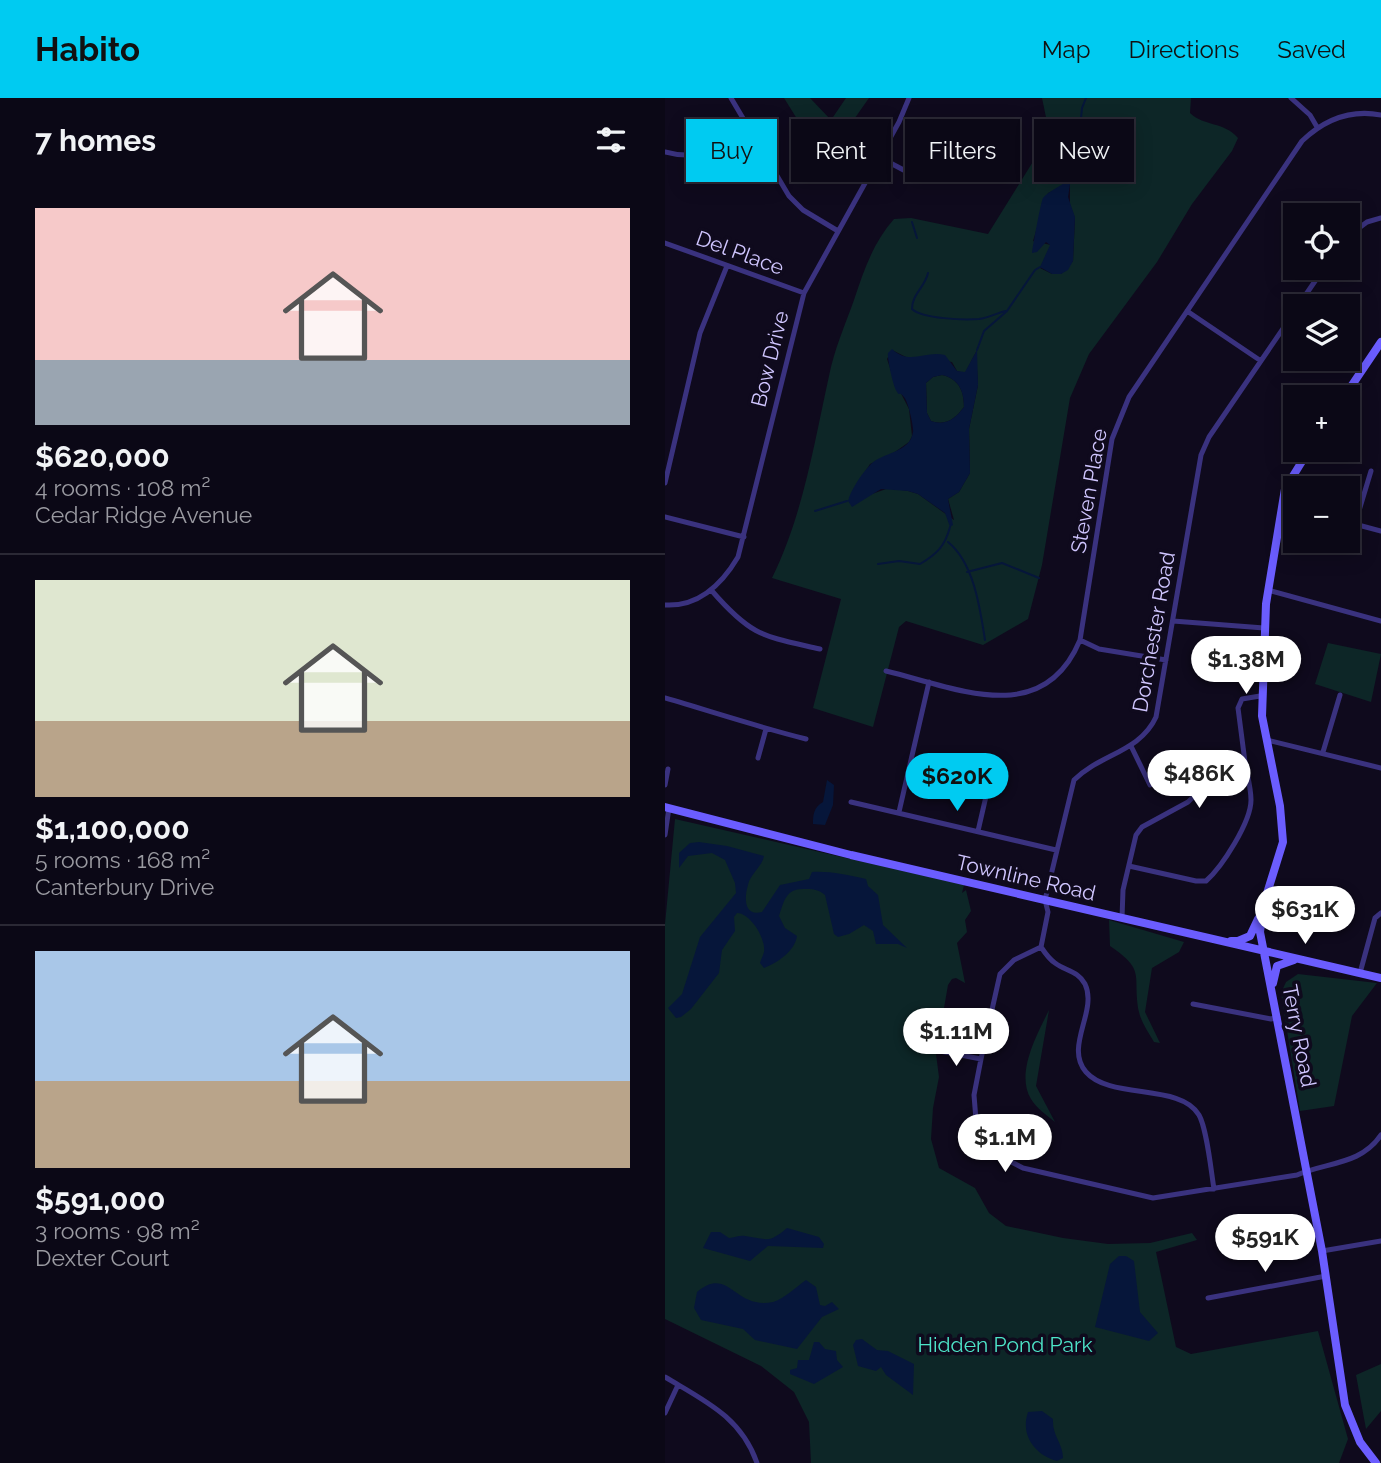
<!DOCTYPE html>
<html lang="en">
<head>
<meta charset="utf-8">
<style>
  :root { --surface:#0b0816; --page:#14111f; --text:#f1f3f6; --muted:#9a9aa1; --line:#2b2935; --accent:#00cbf1 }
  body { margin:0; font-family:Raleway,sans-serif; background:var(--page); color:var(--text); height:100vh; display:flex; flex-direction:column; font-size:26px; white-space:nowrap }
  * { box-sizing:border-box; margin:0 }
  p { font-size:23px; color:var(--muted) }
  .icon { flex:none; width:38px; height:38px; fill:none; stroke:currentColor; stroke-width:2; stroke-linecap:round; stroke-linejoin:round }
  .map { position:relative; flex:1; overflow:hidden }
  .drawer { display:flex; flex-direction:column; background:var(--surface); width:665px }
  .drawer>* { flex:none }
  .guide { position:absolute; left:21px; top:21px; width:590px; height:63px; display:flex; gap:14px }
  .buttons { position:absolute; left:618px; top:105px; display:grid; gap:14px }
  .buttons a { display:grid; place-items:center; width:77px; height:77px; border-radius:0px; background:var(--surface); box-shadow:0 4px 18px #0003,0 0 0 2px var(--line); font-size:35px }
  .price { position:absolute; translate:-50% -60px; padding:0 16px; border-radius:24px; background:#fff; color:#222; font-size:23px; line-height:46px; filter:drop-shadow(0 2px 4px #0008) }
  .price::after { content:''; position:absolute; left:50%; top:42px; width:21px; height:16px; margin-left:-10px; background:inherit; clip-path:polygon(0 0,100% 0,50% 100%) }
  .price.selected { background:var(--accent); color:#111 }
  ul { padding:0; list-style:none }
  li { display:grid; align-content:center; gap:14px; height:371px; padding:0 35px }
  li+li { border-top:2px solid var(--line) }
  li span { display:grid; place-items:center; height:217px; border-radius:0px; color:#555 }
  li>.icon { margin-inline-start:auto }
  span .icon { width:126px; height:126px; fill:#fffc; stroke-width:1 }
  li b { font-size:30px }
  h2 { display:flex; justify-content:space-between; align-items:center; height:84px; padding:0 35px; font-size:30px }
  .tag { padding:0 24px; border-radius:0px; background:var(--surface); box-shadow:0 4px 18px #0003,0 0 0 2px var(--line); font-size:24px; line-height:63px }
  .tag.selected { background:var(--accent); color:#111 }
  header { display:flex; align-items:center; gap:42px; box-sizing:border-box; height:98px; padding:0 35px; background:var(--accent); color:#111 }
  header strong { font-size:33px }
  nav { display:flex; gap:38px; margin-inline-start:auto; font-size:24px }
  main { display:flex; flex:1; min-height:0 }
  .map>svg:first-child { display:block }
  .green { fill:#0d2627; fill-rule:evenodd }
  .water { fill:#06163a; fill-rule:evenodd }
  .lines { fill:none; stroke-linecap:round; stroke-linejoin:round }
  .stream { stroke:#06163a; stroke-width:2 }
  .street { stroke:#3a327f; stroke-width:5 }
  .secondary { stroke:#6b5dff; stroke-width:8 }
  .labels { text-anchor:middle; stroke-width:7; stroke-linejoin:round; paint-order:stroke }
  .street-label { font-size:21px; fill:#d0c6ff; stroke:#0f0a1d }
  .park-label { font-size:21px; fill:#4de4c8; stroke:#0f0a1d }
</style>
</head>
<body>
<header>
<strong>Habito</strong>
<nav><a>Map</a><a>Directions</a><a>Saved</a></nav>
</header>
<main>
<section class="drawer">
<h2>7 homes<svg class="icon" aria-label="filters" viewBox="0 0 24 24"><path d="M4 7h16M4 17h16"/><circle cx="9" cy="7" r="2"/><circle cx="15" cy="17" r="2"/></svg></h2>
<ul>
<li><span style="background:linear-gradient(#f6c9c9 70%,#9aa5b1 0)"><svg class="icon" aria-label="home" viewBox="0 0 24 24"><path d="M3 11l9-7 9 7M6 9v11h12V9"/></svg></span><div><b>$620,000</b><p>4 rooms · 108 m²</p><p>Cedar Ridge Avenue</p></div></li>
<li><span style="background:linear-gradient(#dfe7d0 65%,#b9a48a 0)"><svg class="icon" aria-label="home" viewBox="0 0 24 24"><path d="M3 11l9-7 9 7M6 9v11h12V9"/></svg></span><div><b>$1,100,000</b><p>5 rooms · 168 m²</p><p>Canterbury Drive</p></div></li>
<li><span style="background:linear-gradient(#a9c7e8 60%,#b9a48a 0)"><svg class="icon" aria-label="home" viewBox="0 0 24 24"><path d="M3 11l9-7 9 7M6 9v11h12V9"/></svg></span><div><b>$591,000</b><p>3 rooms · 98 m²</p><p>Dexter Court</p></div></li>
</ul>
</section>
<div class="map">
<svg width="716" height="1365" viewBox="0 0 716 1365">
  <rect width="100%" height="100%" fill="#0f0a1d"/>
  <path class="green" d="M119,0h26l21,22 15,-22h23l-45,64z
    M377,0h149l-1,15c15,14 33,8 48,25l-6,13 -40,53 -35,58 -68,92 -19,44 -28,167 -14,54 -45,26 -77,-24 -7,6 -26,100 -60,-19 28,-109 -69,-21c31,-63 42,-134 57,-202 5,-26 16,-51 25,-76 10,-30 19,-57 40,-81l17,-1 77,16 46,-74 13,-38zM405,86v21l5,13 -2,43 -12,13h-9l-12,-6 11,-23 -18,-4 15,-48zM227,252l14,7 46,5 5,9 8,2 11,-21 2,33 -9,44 1,44 -11,19 -11,7 6,21 -36,-26 -10,-3 -19,-3 -17,6 -18,-5 16,-25 22,-10 17,-12 3,-6 -3,-27 -15,-29 -7,-21z
    M277,277c17,4 22,16 22,32 -9,12 -18,19 -33,14l-4,-8 -1,-30 7,-6z
    M663,545l53,11 -10,48 -56,-18z
    M10,721l289,66 -2,8 4,-3 5,21 -6,9 2,12 -10,11 8,40 -9,-5 -4,1 -4,6 -12,69 3,23 -6,31 -2,31 8,29 36,20 14,25 17,13 57,12 45,6 42,-1 42,-10 5,7 -41,12 20,95 15,7 127,-23 30,108 -9,24h-528l-2,-41 -15,-30 -33,-26 -96,-47v-395z
    M444,822l75,22 -5,10 -27,16 -7,44 15,31 -6,-1c-5,-9 -13,-20 -15,-30 -7,-37 8,-41 -29,-66z
    M633,876l79,9 -25,33 -18,90 -34,5 -19,-118 5,-11z
    M384,912l-13,76 19,36c-7,-6 -19,-14 -24,-23 -16,-26 7,-66 18,-89z
    M716,1266v47l-15,18 -10,-54z"/>
  <path class="water" d="M406,80l-3,19 7,20 -2,44 -5,9 -7,4h-9l-12,-7 10,-22 -4,-3 -9,10 -5,1c1,-8 9,-52 11,-55 5,-7 21,-13 28,-20z
    M227,251c18,17 33,1 53,6l12,16 8,1 12,-22 1,35 -9,44 1,44 -11,19 -11,7 5,26 -3,2 -5,-14 -27,-19 -10,-3 -27,-2 -29,18 -4,-6c3,-12 15,-29 23,-37 12,-12 39,-11 42,-32 1,-5 -5,-31 -9,-35 -6,-7 -4,1 -8,-7 -3,-5 -9,-32 -8,-37zM277,277c17,4 22,16 22,32 -9,12 -18,19 -33,14l-4,-8 -1,-30 7,-6z
    M162,682l7,5 -1,20 -8,20 -12,-1c0,-10 1,-17 10,-22z
    M34,744l28,4 37,10c-2,11 -14,18 -16,29 -4,13 -4,32 14,27l18,-27 29,-6 3,-7c18,-1 35,3 54,7l2,7 10,9 5,30 24,23 -9,-4h-22l-3,-13 -9,-6 -15,9 -11,3 -4,-3 -9,-39c-7,-6 -13,-6 -22,-6 -17,0 -19,12 -24,27l6,12 12,8c-2,15 -20,27 -33,32l-4,-5c1,-4 3,-7 4,-11 2,-14 -14,-39 -27,-39l-3,4 1,14 -13,19 -3,23 -28,36 -10,8 -5,1 -8,-10 14,-14 18,-57 36,-44 -1,-10 -10,-23 -13,-7 -24,3 -9,12v-15l11,-10z
    M122,1130l32,9 5,7 -1,4 -55,-2 -18,15 -47,-13 8,-16h9l9,6c6,0 10,-3 16,-2 23,3 23,8 42,-8z
    M454,1158h7l8,5 6,51 18,21 -9,8 -54,-14 15,-63z
    M141,1182l10,7 4,18 5,1 7,-4 7,7 -17,8 -25,32 -42,-9 -12,-11 -42,-9 -7,-12 3,-16c32,-27 37,18 76,10 11,-3 23,-15 33,-22z
    M197,1241l15,11 11,1 26,13 -1,31 -27,-20 -5,-8 -5,4 -18,-5 -5,-21 3,-5z
    M149,1244h5l6,7 11,2 1,9 6,7 -29,17 -24,-10v-4l7,-2 1,-8h11z
    M377,1313l11,8c-1,17 10,24 10,39l-6,3c-22,-6 -37,-26 -29,-49z"/>
  <g class="lines">
    <path class="stream" d="M405,82l10,-22 -5,-20 5,-10 2,-20 4,-10
      M247,124l5,16
      M263,175c-3,14 -16,21 -16,36 11,10 52,11 67,10 9,-1 18,-6 27,-8
      M312,252l7,-19 23,-20 28,-41 5,-3
      M150,413l32,-10
      M283,444c26,21 32,66 37,98
      M213,466l21,-3 21,3c17,-10 25,-18 30,-37
      M302,474l35,-9 37,15"/>
    <path class="street" d="M66,0l58,98 14,14 35,21
      M626,0l19,17 7,12
      M0,54c36,10 53,-5 83,-24
      M215,59c64,38 88,36 120,-35
      M682,139l20,-15 14,-4
      M0,145l139,50
      M633,208l26,-38
      M522,213l74,50
      M630,213l-86,126 -8,18 -45,262c-16,35 -56,37 -82,63l-29,120 3,12 -7,35 -27,13 -14,14 -19,85 -7,36 2,25 9,20 15,16 23,12 130,30 144,-23c30,-13 64,-10 84,-40
      M0,385l35,-150 27,-67
      M617,407l13,3
      M0,419l79,20
      M682,424l34,9
      M690,426l16,-53
      M603,492l113,31
      M47,493c40,46 51,45 108,58
      M0,507c34,2 57,-21 73,-48l66,-264 95,-171 10,-24
      M508,523l91,7
      M415,542l19,9 67,11
      M221,573c71,17 157,58 194,-31l32,-201 17,-42 173,-256c22,-21 48,-32 79,-26
      M0,600c48,14 93,29 141,41
      M602,642l114,28
      M466,648l19,39
      M658,654l17,-57
      M93,660l8,-29
      M0,687l3,-16
      M186,704l205,48
      M234,714l30,-130
      M313,733l9,-39
      M0,737l4,-27
      M464,768l67,15h10c16,-14 45,-59 45,-81 0,-12 -4,-26 -6,-38
      M457,820l1,-28 13,-55 6,-8 46,-25 37,-36 20,-4 -7,-54 4,-9 18,-3
      M376,849c4,6 8,12 14,16 11,8 23,8 30,21 13,27 -21,63 1,88 24,28 95,11 113,43 8,14 12,56 15,74
      M695,875l15,-55 6,-5
      M528,906l78,15 7,-2
      M270,952l46,9
      M657,1153l59,-10
      M543,1200l118,-22
      M0,1279c40,24 76,40 92,86
      M0,1315l13,-28"/>
    <path class="secondary" d="M679,299l37,-55
      M644,352l-24,39 -19,115 -4,112 18,90 3,36 -19,61 -4,29 62,319 23,154 15,37 16,21
      M0,709l186,48 530,123
      M566,843h7l12,-5 8,-17
      M608,885l4,-17 17,-6"/>
  </g>
  <g class="labels">
    <g class="street-label">
      <text transform="translate(75 155) rotate(20)" y="7">Del Place</text>
      <text transform="translate(105 261) rotate(-76)" y="7">Bow Drive</text>
      <text transform="translate(424 393) rotate(-80)" y="7">Steven Place</text>
      <text transform="translate(489 534) rotate(-80)" y="7">Dorchester Road</text>
      <text transform="translate(361 780) rotate(13)" y="7">Townline Road</text>
      <text transform="translate(634 938) rotate(79)" y="7">Terry Road</text>
    </g>
    <g class="park-label">
      <text x="340" y="1254">Hidden Pond Park</text>
    </g>
  </g>
</svg>
<div class="buttons">
<a><svg class="icon" aria-label="locate" viewBox="0 0 24 24"><circle cx="12" cy="12" r="6"/><path d="M12 2v4M12 18v4M2 12h4M18 12h4"/></svg></a>
<a><svg class="icon" aria-label="layers" viewBox="0 0 24 24"><path d="M12 4l9 5-9 5-9-5zM3 14l9 5 9-5"/></svg></a>
<a>+</a>
<a>−</a>
</div>
<b class="price" style="left:581px;top:598px">$1.38M</b>
<b class="price" style="left:534px;top:712px">$486K</b>
<b class="price selected" style="left:292px;top:715px">$620K</b>
<b class="price" style="left:640px;top:848px">$631K</b>
<b class="price" style="left:291px;top:970px">$1.11M</b>
<b class="price" style="left:340px;top:1076px">$1.1M</b>
<b class="price" style="left:600px;top:1176px">$591K</b>
<div class="guide">
<a class="tag selected">Buy</a>
<a class="tag">Rent</a>
<a class="tag">Filters</a>
<a class="tag">New</a>
</div>
</div>
</main>
</body>
</html>
